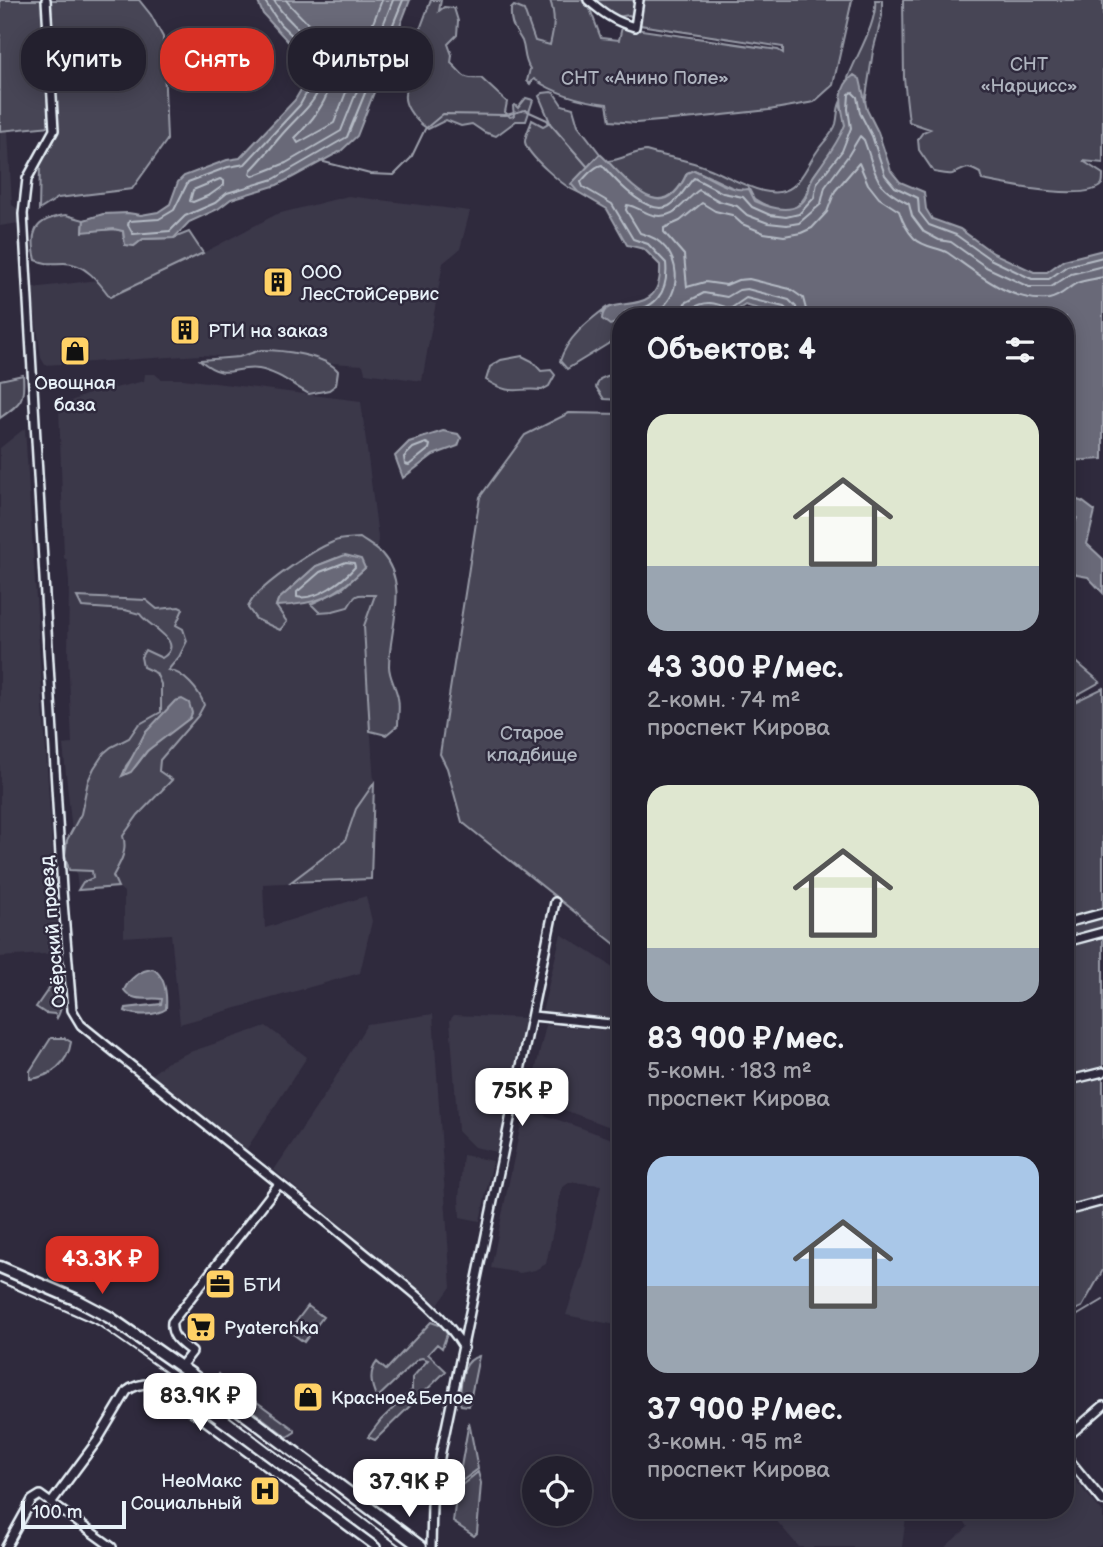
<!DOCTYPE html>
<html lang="ru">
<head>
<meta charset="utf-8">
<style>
  :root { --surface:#23202e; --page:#2b2836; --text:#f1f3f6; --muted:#a3a3aa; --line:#403e4a; --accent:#d93025 }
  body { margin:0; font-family:"Balsamiq Sans",sans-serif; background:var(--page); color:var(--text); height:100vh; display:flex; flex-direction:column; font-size:26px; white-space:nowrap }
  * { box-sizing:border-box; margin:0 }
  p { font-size:23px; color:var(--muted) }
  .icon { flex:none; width:38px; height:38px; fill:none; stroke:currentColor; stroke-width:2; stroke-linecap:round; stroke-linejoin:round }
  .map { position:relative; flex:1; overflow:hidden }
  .details { position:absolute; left:612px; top:308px; width:462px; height:1211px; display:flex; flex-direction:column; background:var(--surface); border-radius:28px; box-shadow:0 4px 18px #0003,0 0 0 2px var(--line) }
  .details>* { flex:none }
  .top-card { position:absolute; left:21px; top:28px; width:486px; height:63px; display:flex; gap:14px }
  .fabs { position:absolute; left:522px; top:1456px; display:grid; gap:14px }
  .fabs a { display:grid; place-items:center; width:70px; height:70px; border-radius:50%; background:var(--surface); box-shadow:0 4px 18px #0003,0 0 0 2px var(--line); font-size:35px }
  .scale { position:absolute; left:21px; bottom:18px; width:105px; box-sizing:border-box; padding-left:7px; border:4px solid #e8f1f8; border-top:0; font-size:19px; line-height:24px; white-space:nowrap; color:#e8f1f8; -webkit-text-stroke:5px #2f2a3d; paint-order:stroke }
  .price { position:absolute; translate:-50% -60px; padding:0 16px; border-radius:14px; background:#fff; color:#222; font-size:23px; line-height:46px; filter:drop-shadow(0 2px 4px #0008) }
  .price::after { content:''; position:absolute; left:50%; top:42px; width:21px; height:16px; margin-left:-10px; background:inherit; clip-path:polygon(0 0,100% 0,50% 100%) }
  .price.active { background:var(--accent); color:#fff }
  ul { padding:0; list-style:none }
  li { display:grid; align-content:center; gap:14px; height:371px; padding:0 35px }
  li span { display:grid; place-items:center; height:217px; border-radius:21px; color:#555 }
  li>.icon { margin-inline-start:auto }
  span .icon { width:126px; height:126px; fill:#fffc; stroke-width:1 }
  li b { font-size:30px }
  h2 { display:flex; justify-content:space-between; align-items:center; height:84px; padding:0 35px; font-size:30px }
  .tag { padding:0 24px; border-radius:28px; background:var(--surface); box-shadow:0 4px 18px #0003,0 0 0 2px var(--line); font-size:24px; line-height:63px }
  .tag.active { background:var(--accent); color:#fff }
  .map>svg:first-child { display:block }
  .built { fill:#3b3749 }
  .green { fill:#464455; stroke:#979aa6; stroke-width:2; fill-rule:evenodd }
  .water { fill:#696978; stroke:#9c9fab; stroke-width:2 }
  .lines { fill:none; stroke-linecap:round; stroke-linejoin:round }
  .shore { stroke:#b5bbc5; stroke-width:2 }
  .stream { stroke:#9c9fab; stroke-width:2 }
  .minor-casing { stroke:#e8f1f8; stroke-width:12 }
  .major-casing { stroke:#e8f1f8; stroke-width:15 }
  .minor { stroke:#2f2a3d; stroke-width:7 }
  .major { stroke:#2f2a3d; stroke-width:10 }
  .tram { stroke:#e8f1f8; stroke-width:2 }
  .labels { text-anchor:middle; stroke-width:5; stroke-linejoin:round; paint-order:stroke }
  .park-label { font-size:19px; fill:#afb4bf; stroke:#2f2a3d }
  .poi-label { font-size:19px; fill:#e8f1f8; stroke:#2f2a3d; text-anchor:start }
  .street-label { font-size:19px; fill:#e8f1f8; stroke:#2f2a3d }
</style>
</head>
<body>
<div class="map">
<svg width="1103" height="1547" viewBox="0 0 1103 1547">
  <rect width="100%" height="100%" fill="#2f2a3d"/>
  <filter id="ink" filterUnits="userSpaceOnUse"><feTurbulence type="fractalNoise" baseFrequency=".0143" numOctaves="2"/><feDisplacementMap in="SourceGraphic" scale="14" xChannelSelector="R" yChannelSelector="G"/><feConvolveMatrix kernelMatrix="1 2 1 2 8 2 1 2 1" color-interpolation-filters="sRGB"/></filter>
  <g filter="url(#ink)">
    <path class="built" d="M519,0h31l4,12 1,12 -5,21 -15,-4 -11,-31 -10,-4z
      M0,131h8l4,74 6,4 1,14 -19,3z
      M348,196l122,15 -10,38 -17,14 -21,118 -57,-8 -2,-8 -162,-10 -156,10 -4,-7 -9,-70 66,-8 12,17 93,-44 74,-39z
      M145,374h10l6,5h22l178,22 17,136 -3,57 -11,32 10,157 -3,96 -108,5 2,44 101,-32 6,25 -12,52 -180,51 -9,-90 -47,3v-45l-6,-5 -40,3 -15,-145 9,-1 -4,-91 1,-71 -2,-22 -3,-2 -5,-152 41,-17 2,-7 9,-2 4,8 29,-7z
      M25,428l34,525 -59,4v-509z
      M561,934l60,38v52l-80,-8z
      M433,1014l18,273 -13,18 -164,-135 54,-80 39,-66z
      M454,1015l73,3 -2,21 -28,113 -23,-5 -16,-16 -8,-111z
      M546,1025l75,6v100l-92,-34z
      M266,1026l41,31 -61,93 -94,-76 17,-13 21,-9z
      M530,1110l91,32v184l-55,-11 18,-57 17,-73 -31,-3 -8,6 -16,76 -11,6 -15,3 -29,-5 31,-149z
      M463,1155l30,6 -13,60 -20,-4 -1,-19z
      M1066,1469l37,44v30l-5,4h-153l23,-20 -11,-17h109z
      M767,1510h140l-5,37h-103z"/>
    <path class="green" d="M0,0h139l12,15 12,22 4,103 -35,49 -74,9 -19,12 1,-45 19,-36 -8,-3 -51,5z
      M431,0h10l-2,11 5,-4 10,1 4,13 -1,14 -9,9 4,11 -1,8c13,11 10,17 30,15l26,24 -2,10 5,5 4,-1 -1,-10 2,-1 3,3 8,-10 7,2 -7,21h-10l-20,15 -12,-4 -12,-8 -11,2 -15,-6 -18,9c-14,-9 -30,-28 -20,-43 -4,-15 -5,-25 0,-39l9,-3 4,-7 -2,-5z
      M550,0h33l7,9 11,29 18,2 3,-13 156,23 5,3v-6l-143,-22 -1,-5 -10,-5 -12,2 -23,-17h258l-19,85 -19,17 -45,8 -74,8 -59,5 -26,-2 -3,-17c-26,-3 -51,-10 -73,-25l-4,5 -3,-3 3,-12c-7,-12 -4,-17 -8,-28 -7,-13 -12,-14 -11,-32l3,-3 10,4 11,31 15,4c4,-17 6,-28 0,-45z
      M875,0h7v16l-9,35 -8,52 -4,-13 -12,-11 -2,2c7,-22 31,-58 28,-81z
      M903,0h200v163l-20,-2 20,13c0,3 0,8 -1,10 -14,19 -99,0 -120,-4l-2,-7c-17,-9 -13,-3 -28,1 -5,1 -12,-1 -18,-2l-15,-22 -1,-11 5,-7 7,-3 -21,-7 -5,-44z
      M551,92l3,1 8,12 11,3 5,17 22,29 -28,30 6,8c-13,-4 -51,-37 -53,-50 0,-7 5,-15 7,-22l11,6 7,-4 -11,-26 4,-3z
      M840,103c1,7 5,14 5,21 0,15 -21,38 -30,50 -8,11 -6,23 -18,32 -20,15 -42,-10 -59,-16 -15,-6 -29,-14 -44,-20l-7,3c-21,50 -57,18 -79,-12 14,-1 24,-9 38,-10 20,6 43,9 62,17 18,7 35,18 55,23 35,8 39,-19 55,-41 5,-8 15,-16 18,-26 2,-8 1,-14 4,-21z
      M66,215l18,5 -1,11 31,-2 9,2 1,10 10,5 9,-7 31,-1 15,-6 14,21 -93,44c-11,-15 -25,-34 -46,-34 -12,0 -16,2 -28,-3 -7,-29 -1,-41 30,-45z
      M607,307l-5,6 14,11 5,-3v15l-54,33 -7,-8c7,-23 28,-40 47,-54z
      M261,350c21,0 64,5 77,21l-2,14 -7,5 -20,4c-16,-9 -32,-22 -50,-25 -25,-4 -32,14 -59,-9l39,-3z
      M522,356l10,5 9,10 10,-1 4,5 -6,11 -7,4c-27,-3 -29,7 -56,-10l4,-13 11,-7z
      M621,370v30l-17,-1 -8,-12 4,-8z
      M23,375c2,26 -2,28 -23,43v-38z
      M569,413l52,1v535l-159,-127 -15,-54 -7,-14 40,-257 45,-62z
      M360,538c7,5 16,10 22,16 28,31 7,76 7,112 0,11 7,21 9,32 2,8 0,18 0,27l-12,10 -16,-4 -6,-105 11,-31c-17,1 -17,-5 -27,12l-15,4 -14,1 -8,-8 31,-15 23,-21 -29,-10 -20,8 -38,34 -2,6 11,16 -7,8 -24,-11 -8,-11c4,-18 67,-59 85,-66 7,-4 19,-3 27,-4z
      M77,597l69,3 11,9 22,-2 4,2 -7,16 7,4 4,12 -8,16 -11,13c15,2 32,21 36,35l-6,11 -38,44 -1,11 13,9 -34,35 -15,21c5,15 -3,27 -10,40l5,11 -40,3 5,-8 10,-4 -1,-7 -23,-1 -4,-15 2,-15 14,-26 7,-33 6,-13 10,-15 7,-6 18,-9 9,-13 23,-13v-28l-5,-11 -13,-6 -2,-10 4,-7 17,8c26,-16 -15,-32 -22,-44l-15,-4 -43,-3zM190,718c-14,9 -29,19 -40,30 -10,10 -13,22 -27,27l3,-9 11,-15 8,-18 10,-10z
      M1066,653l34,29 -34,19z
      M1103,688v582l-21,37 -16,7v-608z
      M374,783l-3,96 -80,3 54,-41 11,-32z
      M54,981v5l4,1c6,9 4,22 -1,31l-2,-4 -10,-1 -9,-6z
      M51,1038h13l7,4c-3,21 -20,35 -41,37v-8z
      M308,1306l15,11 -19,25 -15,-11z
      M431,1322l11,4 5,8 -5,14 -5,-4 -9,10 18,17 -71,69 -7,-3 13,-17 31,-30v-12l16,-18 -6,-2 -4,1 -41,39c-6,-12 -9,-25 0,-36l9,8z
      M479,1356l-10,50 -8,-1 -2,-5c3,-16 1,-39 20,-44z
      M219,1374l76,56v2l-8,5 -67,-51 -4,-6z
      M469,1422l9,47 -20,15z
      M478,1472l3,11 -4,50 -3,3 -21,-14 4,-33z"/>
    <path class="water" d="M257,0h153l-53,136 -16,15 -48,26 -16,8 -46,14 -13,10 -29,13 -15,16 -31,1 -9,7 -9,-1 -2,-14 -9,-2 -31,3 1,-12 19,-6 25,-1 13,2 17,-3 12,-8 8,-22 6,-6 43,-16 13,-2 55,-58 10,-17 -2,-19 -10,-17 -30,-33z
      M854,75l6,4 7,31 11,22 13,39 9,11 24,10 2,17 6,10 28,10 33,24 41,19h13l17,-12 39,-10v209l-37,2v-144h-266l-27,-4 -28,-8 -6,4 -1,8 -10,-1 -21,-8 -17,9h-69v4l-11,4 -8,-6c1,-30 61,6 58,-54l-16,-16 -17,-4 -20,-36 -29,-17 -7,-8 29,-30c26,23 62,78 87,19l7,-3c18,8 35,22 55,19l6,12c17,8 44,16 53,-8 2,-6 1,-10 5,-16 12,-18 24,-32 32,-52 -4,-18 -9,-37 9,-50z
      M443,431l15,3 3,4 -3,8 -25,9 -30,23 -8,-22 14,-14z
      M1069,497l14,5 12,9 -8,33 16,15v34l-15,-16 -11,-2 -11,-8v-25l11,-24 -11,-8v-12z
      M345,555l16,4 4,9c-29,28 -48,37 -89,38l2,-6 38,-34z
      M182,699l7,4 3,10 -2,5 -43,33 -16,21 -9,4 23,-43 30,-32z
      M153,969c13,8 14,26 13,40 -10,7 -31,7 -41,2l1,-3 35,-4 1,-5c-14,-2 -29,4 -38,-9 5,-11 16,-20 29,-21z"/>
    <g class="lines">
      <path class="shore" d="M264,0l16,24 19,18 10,18 2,25 -11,20 -55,59 -17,3 -40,15 -14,28 -15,9 -30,2 -1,4 5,9 37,-3 15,-15 30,-13 12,-10 47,-14 73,-42 56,-137
        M274,0c8,17 25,26 34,42 30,51 0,61 -29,96 -9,11 -18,22 -28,32l-1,4 3,2 33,-13 55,-32 52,-131
        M286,0c9,12 21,21 29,32 30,44 13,73 -20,106l3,5 36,-20 48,-123
        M220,179l4,2v4l-14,10 -17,7 -3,-1 3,-11z
        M624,317l1,-5c30,-2 44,-19 41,-49l-18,-19 -15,-5 -21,-35 -29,-17 -2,-5c5,-6 13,-16 21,-17 12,14 45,52 67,41 11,-6 17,-20 25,-28l29,15 20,4 9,10 18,8 16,2 13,-3 15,-16 3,-15 25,-32 9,-23 -3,-19 1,-15 3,-2 5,5 3,16 12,23 13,39 10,12 23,11 1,14 10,13 27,10 34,24 42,20h17l18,-13 36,-9
        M646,317c42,-14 39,-74 -6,-84l-14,-23 1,-5c9,1 17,8 26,10 22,6 31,-15 46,-25l20,11 18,5 10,9 21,8 19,2 12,-2 22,-19 4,-17 23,-31 12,-20 4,4c14,37 7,44 45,64l3,12 12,16 15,8 12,2 35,25 43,20h22l20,-13 32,-8
        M680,317l5,-14 19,-10 23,4 12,-7 8,-1 42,11 7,7 2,10
        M689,317l2,-8c15,-9 23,-7 39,0l16,-11 38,9 4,4 1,6
        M808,317l-5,-19 -13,-9 -41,-10 -11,1 -12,5 -21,-3 -18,5 -3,-32 -20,-23v-4l16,-7 22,-18 13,8 17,4 10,9 22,9 20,3 17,-3 11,-5 15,-16 8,-21 24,-28 9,21 11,14 20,13c3,9 8,20 15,27 10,10 24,9 34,15 29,20 63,50 101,46 12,-2 18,-11 28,-16 8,-3 18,-4 26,-6
        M426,443l4,2 -1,4 -20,16 -4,-1 -1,-7 9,-9z
        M346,562l8,1 1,4c-12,14 -39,34 -58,30v-5l23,-20z"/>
      <path class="stream" d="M320,161l50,13 24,1 17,-17 14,-29 18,-15 63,1 19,-5 22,10 40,46
        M1066,1322l37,-22"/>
      <g class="minor-casing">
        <path id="minor" d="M46,0l8,130 -27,49 -4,35 39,676 10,120 9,15c91,74 184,146 275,221 35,30 85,62 108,102
          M588,0c15,13 27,22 47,27l4,-27
          M1066,923l37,-10
          M1066,942l37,-10
          M533,1016l88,9
          M1066,1081l37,-9
          M1066,1211l37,-10
          M181,1366l11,-14c-11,-9 -22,-15 -20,-30l107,-138
          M1066,1438l37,-32
          M1066,1456l37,45
          M51,1503l46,-62 30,-50c9,-7 18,-8 28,-7l221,163
          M6,1547l26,-47 8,-5 72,52
          M431,1547l1,-43 9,-52 114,-550"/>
      </g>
      <g class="major-casing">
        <path id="major" d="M0,1267l77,33 32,17 82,57 230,173"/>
      </g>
      <use href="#minor" class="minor"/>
      <use href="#major" class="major"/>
      <path class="tram" d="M0,1282l98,43 132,92 171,130"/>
    </g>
  </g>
  <defs>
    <g id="building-square" transform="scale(1.575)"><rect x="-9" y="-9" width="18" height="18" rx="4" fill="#ffd166" stroke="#2f2a3d"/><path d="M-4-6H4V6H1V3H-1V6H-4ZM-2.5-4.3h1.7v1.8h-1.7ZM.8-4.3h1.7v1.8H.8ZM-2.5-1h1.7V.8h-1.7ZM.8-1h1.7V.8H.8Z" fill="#111"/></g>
    <g id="shop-square" transform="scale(1.575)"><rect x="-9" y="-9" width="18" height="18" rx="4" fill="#ffd166" stroke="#2f2a3d"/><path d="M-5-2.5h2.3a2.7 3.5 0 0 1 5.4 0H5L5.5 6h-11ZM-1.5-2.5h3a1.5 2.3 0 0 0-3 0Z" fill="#111"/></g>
    <g id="office-square" transform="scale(1.575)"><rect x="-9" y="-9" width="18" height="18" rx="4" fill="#ffd166" stroke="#2f2a3d"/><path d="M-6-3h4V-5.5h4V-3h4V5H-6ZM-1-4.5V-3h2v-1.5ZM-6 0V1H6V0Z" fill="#111"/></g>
    <g id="supermarket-square" transform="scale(1.575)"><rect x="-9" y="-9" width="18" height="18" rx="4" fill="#ffd166" stroke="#2f2a3d"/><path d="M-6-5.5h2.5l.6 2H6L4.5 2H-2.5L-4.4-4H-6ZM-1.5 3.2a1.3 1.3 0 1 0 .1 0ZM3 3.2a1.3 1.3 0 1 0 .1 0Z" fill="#111"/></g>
    <g id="hospital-square" transform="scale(1.575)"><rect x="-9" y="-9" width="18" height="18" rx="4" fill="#ffd166" stroke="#2f2a3d"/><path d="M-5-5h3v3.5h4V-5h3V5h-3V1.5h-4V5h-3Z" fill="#111"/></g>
  </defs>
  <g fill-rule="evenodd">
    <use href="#building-square" x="278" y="282"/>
    <use href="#building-square" x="185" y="330"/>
    <use href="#shop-square" x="75" y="351"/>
    <use href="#office-square" x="220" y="1284"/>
    <use href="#supermarket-square" x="201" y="1327"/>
    <use href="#shop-square" x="308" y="1397"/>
    <use href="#hospital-square" x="265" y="1491"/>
  </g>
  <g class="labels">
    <g class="park-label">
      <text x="1029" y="70">СНТ<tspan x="1029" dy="22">«Нарцисс»</tspan></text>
      <text x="645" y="84">СНТ «Анино Поле»</text>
      <text x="532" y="739">Старое<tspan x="532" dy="22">кладбище</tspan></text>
    </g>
    <g class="poi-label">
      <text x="301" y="278">ООО<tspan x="301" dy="22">ЛесСтойСервис</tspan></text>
      <text x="208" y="337">РТИ на заказ</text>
      <text x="75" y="389" text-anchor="middle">Овощная<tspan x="75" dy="22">база</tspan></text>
      <text x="243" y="1291">БТИ</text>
      <text x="224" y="1334">Pyaterchka</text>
      <text x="331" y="1404">Красное&amp;Белое</text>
      <text x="242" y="1487" text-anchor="end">НеоМакс<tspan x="242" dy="22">Социальный</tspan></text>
    </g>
    <g class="street-label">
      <text transform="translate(52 932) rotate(-95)" y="7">Озёрский проезд</text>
    </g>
  </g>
</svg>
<div class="fabs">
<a><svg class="icon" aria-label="locate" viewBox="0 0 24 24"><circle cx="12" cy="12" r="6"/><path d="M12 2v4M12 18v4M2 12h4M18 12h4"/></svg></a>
</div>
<div class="scale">100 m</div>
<b class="price" style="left:522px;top:1128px">75K ₽</b>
<b class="price active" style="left:102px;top:1296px">43.3K ₽</b>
<b class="price" style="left:200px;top:1433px">83.9K ₽</b>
<b class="price" style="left:409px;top:1519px">37.9K ₽</b>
<div class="top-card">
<a class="tag">Купить</a>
<a class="tag active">Снять</a>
<a class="tag">Фильтры</a>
</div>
<section class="details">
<h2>Объектов: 4<svg class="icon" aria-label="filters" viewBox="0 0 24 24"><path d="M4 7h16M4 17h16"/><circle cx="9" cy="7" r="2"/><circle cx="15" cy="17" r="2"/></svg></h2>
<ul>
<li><span style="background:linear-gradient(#dfe7d0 70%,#9aa5b1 0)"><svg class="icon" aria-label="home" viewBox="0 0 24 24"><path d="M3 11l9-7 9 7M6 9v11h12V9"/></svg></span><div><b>43 300 ₽/мес.</b><p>2-комн. · 74 m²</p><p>проспект Кирова</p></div></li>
<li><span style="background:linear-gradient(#dfe7d0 75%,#9aa5b1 0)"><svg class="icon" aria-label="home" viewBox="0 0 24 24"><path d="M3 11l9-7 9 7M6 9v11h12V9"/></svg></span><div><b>83 900 ₽/мес.</b><p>5-комн. · 183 m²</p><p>проспект Кирова</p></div></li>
<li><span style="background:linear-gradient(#a9c7e8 60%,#9aa5b1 0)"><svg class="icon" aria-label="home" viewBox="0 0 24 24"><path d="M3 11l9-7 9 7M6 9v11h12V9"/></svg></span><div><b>37 900 ₽/мес.</b><p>3-комн. · 95 m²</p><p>проспект Кирова</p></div></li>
</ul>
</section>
</div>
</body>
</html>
